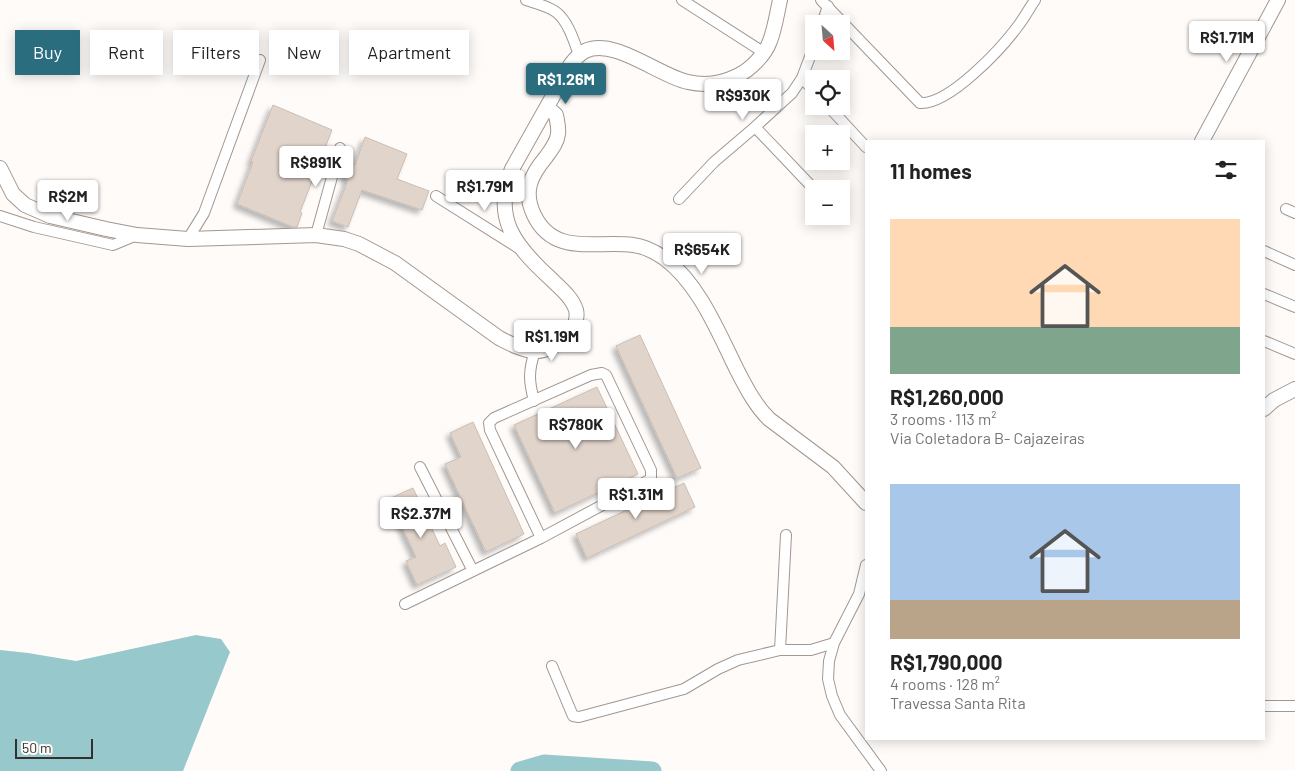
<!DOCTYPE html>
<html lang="en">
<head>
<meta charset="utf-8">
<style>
  :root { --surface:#fff; --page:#f2f2f2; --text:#222; --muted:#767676; --accent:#296d7e }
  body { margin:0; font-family:Barlow,sans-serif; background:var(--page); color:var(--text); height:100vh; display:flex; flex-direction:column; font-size:19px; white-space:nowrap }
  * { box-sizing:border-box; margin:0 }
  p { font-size:16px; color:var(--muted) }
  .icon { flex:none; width:28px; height:28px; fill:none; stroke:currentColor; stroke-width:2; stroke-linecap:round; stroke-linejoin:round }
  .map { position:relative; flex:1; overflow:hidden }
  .panel { position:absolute; left:865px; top:140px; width:400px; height:600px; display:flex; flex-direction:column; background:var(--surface); border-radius:0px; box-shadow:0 2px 12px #0003 }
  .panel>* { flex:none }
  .hud { position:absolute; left:15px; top:30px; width:475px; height:45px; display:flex; gap:10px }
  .needle { width:32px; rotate:154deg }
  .buttons { position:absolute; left:805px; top:15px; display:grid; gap:10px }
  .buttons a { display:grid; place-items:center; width:45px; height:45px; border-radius:0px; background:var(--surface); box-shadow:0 2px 12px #0003; font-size:25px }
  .scale { position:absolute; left:15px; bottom:12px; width:78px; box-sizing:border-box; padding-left:5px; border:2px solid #35302d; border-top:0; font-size:14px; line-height:18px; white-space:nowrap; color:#35302d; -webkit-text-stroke:4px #fefbf9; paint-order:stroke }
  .price { position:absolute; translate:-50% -42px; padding:0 11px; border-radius:5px; background:#fff; color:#222; font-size:16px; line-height:32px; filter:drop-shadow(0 1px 2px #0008) }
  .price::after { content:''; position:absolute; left:50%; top:30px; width:15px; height:11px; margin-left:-8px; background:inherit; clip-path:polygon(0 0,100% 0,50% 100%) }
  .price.current { background:var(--accent); color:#fff }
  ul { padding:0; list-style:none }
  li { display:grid; align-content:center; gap:10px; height:265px; padding:0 25px }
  li span { display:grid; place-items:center; height:155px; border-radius:0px; color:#555 }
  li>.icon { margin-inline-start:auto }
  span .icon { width:90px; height:90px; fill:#fffc; stroke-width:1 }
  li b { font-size:21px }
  h2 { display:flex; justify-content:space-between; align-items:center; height:60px; padding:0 25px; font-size:21px }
  .tag { padding:0 18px; border-radius:0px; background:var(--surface); box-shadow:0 2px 12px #0003; font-size:18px; line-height:45px }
  .tag.current { background:var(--accent); color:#fff }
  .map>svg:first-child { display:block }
  .water { fill:#96c8cc }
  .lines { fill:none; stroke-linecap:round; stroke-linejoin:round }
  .river { stroke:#96c8cc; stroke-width:19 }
  .building { fill:#e1d4cb; stroke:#cabdb5; filter:url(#shadow) }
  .minor-casing { stroke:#a3978f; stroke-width:12 }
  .major-casing { stroke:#a3978f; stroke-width:16 }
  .minor { stroke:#fff; stroke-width:10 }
  .major { stroke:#fff; stroke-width:14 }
</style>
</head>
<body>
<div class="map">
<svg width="1295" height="771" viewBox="0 0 1295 771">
  <defs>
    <filter id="shadow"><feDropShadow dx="-4" dy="4" stdDeviation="2.5" flood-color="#0004"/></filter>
  </defs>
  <rect width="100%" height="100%" fill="#fefbf9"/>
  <path class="water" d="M196,635l25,4 9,13 -47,119h-183v-121l28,3 48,8z"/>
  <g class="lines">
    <path class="river" d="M520,771l24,-7 108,7"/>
  </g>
  <path class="building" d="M273,105l59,25 -32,82 2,1 -5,14h-4l-56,-23 16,-42 -2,-1z
    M365,137l42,17 -10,25 32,12 -7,19 -60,-20 -14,37 -16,-6 16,-41 -4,-2 6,-15 5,2z
    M640,335l61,133 -24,10 -61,-132z
    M597,387l41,87 -83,39 -41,-88z
    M473,422l51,112 -38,18 -41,-88 16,-7 -11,-24z
    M684,483l11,24 -108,51 -11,-24z
    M413,488l27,58 5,-3 11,24 -39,18 -11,-24 10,-4 -27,-58z"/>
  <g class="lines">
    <g class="minor-casing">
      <path id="minor" d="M526,0c9,3 22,6 30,12 12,9 18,29 23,43
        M682,0l81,52
        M821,0l99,103c29,2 81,-54 98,-77 6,-8 11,-17 17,-26
        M822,24l6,-18
        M802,78l12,13
        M828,106l38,41
        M755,127l59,62
        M436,196l84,53
        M679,199l35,-37 41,-35 37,-34 10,-15 12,-32
        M1286,209l9,4
        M0,216l34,11 79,18 24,-10
        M316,235l24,-87
        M188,239l16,-26 56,-153
        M1264,251l31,14
        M1264,294l31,13
        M1264,341l31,13
        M534,401c-5,-20 -6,-29 1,-50
        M420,467l53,104
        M866,565l-7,29 -25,49 -5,18 -1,18 4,17 8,19 41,56
        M405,604l136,-66 -51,-108 -1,-7 5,-5 97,-43 11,-2 4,2 45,95v9l-110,59
        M780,650l6,-115
        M552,666l21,50 6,1 105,-28 34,-20 20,-9 42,-10h31l23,-7
        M1264,706h31"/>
    </g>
    <g class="major-casing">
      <path id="major" d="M547,107l9,8c1,6 3,13 2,19 -1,9 -7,16 -12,23 -16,19 -23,35 -12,58 20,42 63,25 99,30 11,1 22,7 31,13 35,25 55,76 74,114 9,17 17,33 31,47l64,48 33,36
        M1202,141l76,-141
        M0,168l13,26 12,11 25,11 56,13 31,6 51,4 128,-4 28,4 15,5 36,19 104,75c10,5 24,13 36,13 18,1 46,-21 41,-41 -4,-13 -17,-23 -26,-32 -35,-32 -58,-60 -38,-109l59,-105c4,-5 8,-10 14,-13 29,-14 74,25 103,31 17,4 33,2 49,-6 13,-6 28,-21 33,-35 5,-13 7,-28 10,-41
        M1264,409l10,-9 21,-11"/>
    </g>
    <use href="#minor" class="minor"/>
    <use href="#major" class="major"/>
  </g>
</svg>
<div class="buttons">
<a><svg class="needle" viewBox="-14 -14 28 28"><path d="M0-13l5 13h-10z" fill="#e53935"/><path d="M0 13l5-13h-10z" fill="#767676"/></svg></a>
<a><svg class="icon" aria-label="locate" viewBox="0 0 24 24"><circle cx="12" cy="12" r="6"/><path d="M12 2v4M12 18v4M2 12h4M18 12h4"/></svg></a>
<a>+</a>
<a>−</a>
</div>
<div class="scale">50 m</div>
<b class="price" style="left:1227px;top:63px">R$1.71M</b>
<b class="price current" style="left:566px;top:105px">R$1.26M</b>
<b class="price" style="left:743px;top:121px">R$930K</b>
<b class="price" style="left:316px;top:188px">R$891K</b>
<b class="price" style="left:485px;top:212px">R$1.79M</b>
<b class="price" style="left:68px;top:222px">R$2M</b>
<b class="price" style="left:702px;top:275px">R$654K</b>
<b class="price" style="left:552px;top:362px">R$1.19M</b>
<b class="price" style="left:576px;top:450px">R$780K</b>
<b class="price" style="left:636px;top:520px">R$1.31M</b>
<b class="price" style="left:421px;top:539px">R$2.37M</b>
<div class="hud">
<a class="tag current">Buy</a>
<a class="tag">Rent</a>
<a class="tag">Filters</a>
<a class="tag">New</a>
<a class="tag">Apartment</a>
</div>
<section class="panel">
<h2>11 homes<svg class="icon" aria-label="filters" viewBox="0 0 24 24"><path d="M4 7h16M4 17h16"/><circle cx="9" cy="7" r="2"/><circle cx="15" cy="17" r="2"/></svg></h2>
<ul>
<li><span style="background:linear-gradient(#ffd9b3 70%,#7fa58c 0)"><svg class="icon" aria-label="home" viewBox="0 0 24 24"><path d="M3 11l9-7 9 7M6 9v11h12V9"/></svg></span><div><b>R$1,260,000</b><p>3 rooms · 113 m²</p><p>Via Coletadora B- Cajazeiras</p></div></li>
<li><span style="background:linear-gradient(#a9c7e8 75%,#b9a48a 0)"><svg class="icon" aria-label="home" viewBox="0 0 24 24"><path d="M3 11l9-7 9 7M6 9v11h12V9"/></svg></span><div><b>R$1,790,000</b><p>4 rooms · 128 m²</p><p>Travessa Santa Rita</p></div></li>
</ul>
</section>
</div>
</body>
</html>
